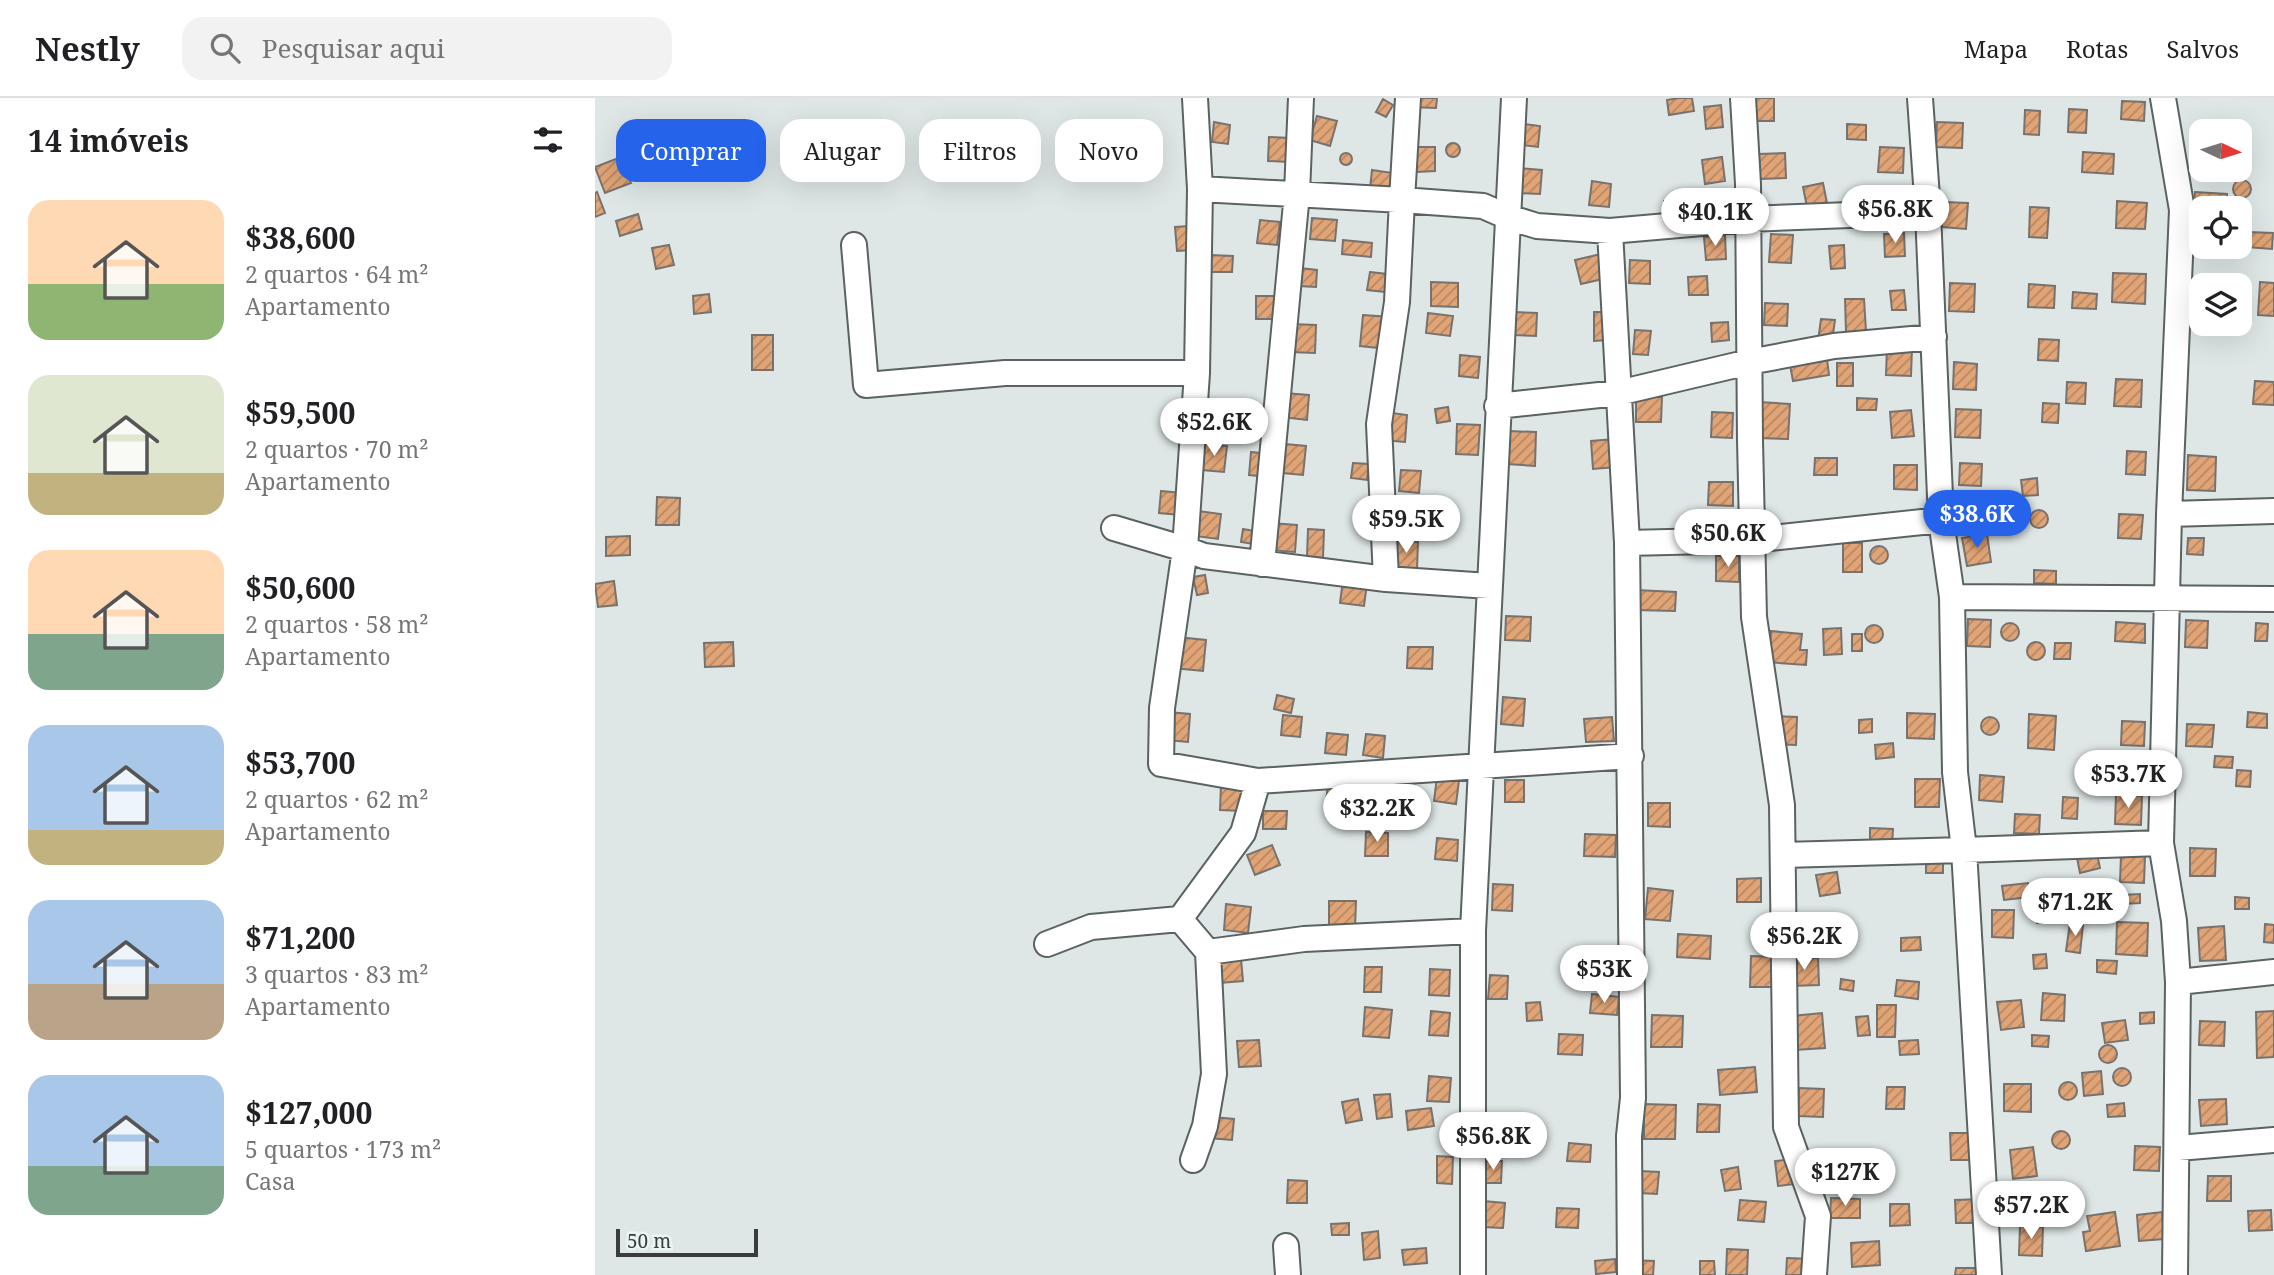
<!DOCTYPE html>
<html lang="pt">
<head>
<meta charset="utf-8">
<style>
  :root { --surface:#fff; --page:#f2f2f2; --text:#202124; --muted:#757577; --line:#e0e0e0; --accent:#2563eb }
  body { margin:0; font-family:"Noto Serif",serif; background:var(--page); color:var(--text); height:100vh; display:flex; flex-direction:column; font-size:26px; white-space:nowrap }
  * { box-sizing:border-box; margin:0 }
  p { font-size:23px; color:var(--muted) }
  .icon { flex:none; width:38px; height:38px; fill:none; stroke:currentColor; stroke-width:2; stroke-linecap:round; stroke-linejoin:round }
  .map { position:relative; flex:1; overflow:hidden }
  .sheet { display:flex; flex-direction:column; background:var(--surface); width:595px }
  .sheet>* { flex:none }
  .banner { position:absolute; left:21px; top:21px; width:665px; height:63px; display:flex; gap:14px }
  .needle { width:46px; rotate:94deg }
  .fabs { position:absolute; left:1594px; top:21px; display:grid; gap:14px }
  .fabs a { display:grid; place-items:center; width:63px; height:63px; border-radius:14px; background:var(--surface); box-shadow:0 7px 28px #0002; font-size:35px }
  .scale { position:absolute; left:21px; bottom:18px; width:142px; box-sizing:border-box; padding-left:7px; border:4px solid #393c3c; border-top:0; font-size:19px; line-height:24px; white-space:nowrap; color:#393c3c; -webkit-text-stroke:5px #ebf4f4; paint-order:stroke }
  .price { position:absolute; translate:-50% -60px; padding:0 16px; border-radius:24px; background:#fff; color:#222; font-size:23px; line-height:46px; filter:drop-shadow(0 2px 4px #0008) }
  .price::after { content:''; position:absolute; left:50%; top:42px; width:21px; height:16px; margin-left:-10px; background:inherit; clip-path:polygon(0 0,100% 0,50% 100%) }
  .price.current { background:var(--accent); color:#fff }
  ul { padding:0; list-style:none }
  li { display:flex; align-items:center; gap:21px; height:175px; padding:0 28px }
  li span { display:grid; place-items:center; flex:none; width:196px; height:140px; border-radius:21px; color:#555 }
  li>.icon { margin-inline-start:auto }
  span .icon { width:84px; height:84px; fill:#fffc; stroke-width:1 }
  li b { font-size:30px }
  h2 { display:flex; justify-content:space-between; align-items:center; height:84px; padding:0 28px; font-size:30px }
  .pill { padding:0 24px; border-radius:21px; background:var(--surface); box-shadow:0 7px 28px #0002; font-size:24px; line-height:63px }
  .pill.current { background:var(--accent); color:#fff }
  header { display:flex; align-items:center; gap:42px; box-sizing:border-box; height:98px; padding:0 35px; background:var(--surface); border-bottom:2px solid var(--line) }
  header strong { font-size:33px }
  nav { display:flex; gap:38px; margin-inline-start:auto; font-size:24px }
  .search { width:490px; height:63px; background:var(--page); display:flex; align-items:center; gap:18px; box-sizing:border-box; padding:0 24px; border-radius:21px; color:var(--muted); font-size:26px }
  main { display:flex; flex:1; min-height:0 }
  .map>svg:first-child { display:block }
  .building { fill:url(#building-hatch); stroke:#78726e; stroke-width:2 }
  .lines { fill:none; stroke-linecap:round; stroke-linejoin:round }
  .minor-casing { stroke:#5a6262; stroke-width:28 }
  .minor { stroke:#fff; stroke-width:24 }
</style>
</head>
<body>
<header>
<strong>Nestly</strong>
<div class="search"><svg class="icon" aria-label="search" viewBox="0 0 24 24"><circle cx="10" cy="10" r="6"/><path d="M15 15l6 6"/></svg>Pesquisar aqui</div>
<nav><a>Mapa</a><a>Rotas</a><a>Salvos</a></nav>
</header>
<main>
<section class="sheet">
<h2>14 imóveis<svg class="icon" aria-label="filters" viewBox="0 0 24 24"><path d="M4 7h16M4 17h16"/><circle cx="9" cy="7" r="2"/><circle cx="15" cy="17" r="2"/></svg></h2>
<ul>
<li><span style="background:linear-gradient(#ffd9b3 60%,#8fb573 0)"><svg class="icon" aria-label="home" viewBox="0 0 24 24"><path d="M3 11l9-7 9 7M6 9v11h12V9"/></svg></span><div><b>$38,600</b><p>2 quartos · 64 m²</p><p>Apartamento</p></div></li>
<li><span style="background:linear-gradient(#dfe7d0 70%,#c2b280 0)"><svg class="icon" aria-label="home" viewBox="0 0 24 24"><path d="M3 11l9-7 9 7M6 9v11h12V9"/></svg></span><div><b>$59,500</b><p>2 quartos · 70 m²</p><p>Apartamento</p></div></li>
<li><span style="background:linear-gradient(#ffd9b3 60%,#7fa58c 0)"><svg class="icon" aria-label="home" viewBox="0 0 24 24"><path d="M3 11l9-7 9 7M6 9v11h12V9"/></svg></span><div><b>$50,600</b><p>2 quartos · 58 m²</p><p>Apartamento</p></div></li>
<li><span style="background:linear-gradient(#a9c7e8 75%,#c2b280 0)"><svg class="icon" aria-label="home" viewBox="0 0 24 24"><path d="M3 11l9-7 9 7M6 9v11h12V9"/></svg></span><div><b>$53,700</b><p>2 quartos · 62 m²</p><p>Apartamento</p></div></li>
<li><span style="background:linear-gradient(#a9c7e8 60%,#b9a48a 0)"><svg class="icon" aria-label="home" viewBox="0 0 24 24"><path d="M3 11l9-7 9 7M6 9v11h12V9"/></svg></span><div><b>$71,200</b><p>3 quartos · 83 m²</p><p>Apartamento</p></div></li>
<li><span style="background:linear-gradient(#a9c7e8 65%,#7fa58c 0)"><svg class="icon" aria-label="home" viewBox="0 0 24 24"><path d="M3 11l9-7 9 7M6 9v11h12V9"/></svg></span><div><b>$127,000</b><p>5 quartos · 173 m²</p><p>Casa</p></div></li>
</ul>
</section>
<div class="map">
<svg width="1679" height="1177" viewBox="0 0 1679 1177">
  <defs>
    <pattern id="building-hatch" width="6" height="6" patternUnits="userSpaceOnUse" patternTransform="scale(1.75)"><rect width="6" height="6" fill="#e0a476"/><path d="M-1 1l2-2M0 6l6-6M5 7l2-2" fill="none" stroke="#b78762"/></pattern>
  </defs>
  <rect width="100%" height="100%" fill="#dee7e6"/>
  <path class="building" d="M816,0h26l-1,10 -26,-1z
    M1084,0h13l2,13 -25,4 -2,-15z
    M1157,0h22v23h-23z
    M788,1l10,6 -7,12 -10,-5z
    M1527,3l23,1 -1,19 -23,-2z
    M1126,7l2,22 -17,2 -2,-22z
    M1474,11l18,1 -1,23 -18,-1z
    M1430,12l15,1 -1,24 -15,-1z
    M722,18l20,5 -7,25 -20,-6z
    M619,24l16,3 -2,19 -16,-2z
    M1342,24l26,1 -1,25 -26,-1z
    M929,26l16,2 -2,21 -16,-2z
    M1252,26l19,1v15l-19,-1z
    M674,39l21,1 -1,24 -21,-1z
    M105,41l4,21 -26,5 -5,-20z
    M851 52a7 7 0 1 1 14 0a7 7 0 1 1-14 0Z
    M821,49h19v24l-18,1z
    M1285,49l24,1 -1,25 -25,-1z
    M1488,54l31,2 -1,20 -31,-2z
    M745 61a6 6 0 1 1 12 0a6 6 0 1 1-12 0Z
    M1190,55l1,25 -26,1 -1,-25z
    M26,59l10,26 -26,10 -10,-26z
    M1127,59l3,24 -20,3 -3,-24z
    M922,70l25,2 -2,24 -24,-1z
    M777,72l21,3 -2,19 -21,-3z
    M1638 91a9 9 0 1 1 18 0a9 9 0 1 1-18 0Z
    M997,83l19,3 -2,23 -20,-2z
    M1228,85l4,20 -20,4 -4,-20z
    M2,94l8,21 -10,4v-24z
    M1600,94l32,2 -1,14h-25v18l-8,-1z
    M1069,103l26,1 -1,13 -25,-1z
    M1522,103l30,2 -2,26 -29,-1z
    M1349,104l24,1 -2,26 -24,-2z
    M1435,109l19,1 -2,30 -18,-1z
    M43,116l4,15 -22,7 -4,-15z
    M717,120l25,2 -2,21 -25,-2z
    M665,122l20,2 -3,23 -20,-2z
    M594,128l2,24 -14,1 -2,-24z
    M1653,134l25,1 -1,16 -25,-2z
    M1309,135l1,23 -20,1 -1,-23z
    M1176,136l22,1 -2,28 -22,-1z
    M1130,137l1,24 -20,1 -2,-23z
    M748,142l29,3 -1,14 -29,-3z
    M74,147l5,20 -18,4 -4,-21z
    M1249,147l1,23 -14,1 -2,-23z
    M1006,156l6,24 -26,6 -6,-24z
    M615,157l23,1 -1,16h-23z
    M1035,162l20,1v23l-21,-1z
    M705,170l17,2 -1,17 -17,-1z
    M775,174l17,2 -2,18 -18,-2z
    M1518,175l33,1 -1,30 -33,-2z
    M1112,178l1,19h-19l-1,-18z
    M1604,178l23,1v8h-21v14l-3,-1z
    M836,184l27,1v24l-27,-1z
    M1665,184l14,1v33l-16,-1z
    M1355,185l25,1 -1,28 -25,-1z
    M1434,186l26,2 -1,22 -26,-1z
    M1309,192l2,20h-14l-2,-19z
    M1478,194l24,2 -1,15 -24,-1z
    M114,196l2,18 -17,2 -1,-18z
    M661,198h18v23h-18z
    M1250,201h19l2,32 -20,1z
    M1170,205l23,1 -1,22 -23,-1z
    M919,214l23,1 -1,23 -23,-1z
    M999,214h12l1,28 -13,1z
    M833,215l25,3 -3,20 -24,-3z
    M768,217l27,2 -3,32 -27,-3z
    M1226,221l14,1 -3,22 -14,-1z
    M1133,224l1,18 -17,2 -1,-19z
    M696,226l25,1 -1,28 -26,-1z
    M1040,232l16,1 -3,24 -15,-1z
    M157,237h21v35h-21z
    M1444,241l20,1 -1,21 -20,-1z
    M1292,249l25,1 -1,28 -25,-1z
    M865,257l20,2 -2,21 -19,-2z
    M1232,261l2,16 -36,6 -3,-16z
    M1359,264l23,2 -1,26 -23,-1z
    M1242,265h16v23h-16z
    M1521,281l26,1 -1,27 -27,-1z
    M1660,283l19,1v23l-21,-1z
    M1472,284l19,1 -1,21 -19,-1z
    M689,295l25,2 -2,25 -25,-3z
    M1041,299h26l-1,25h-25z
    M1262,300l20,1 -1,11h-19z
    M1164,304l31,2 -2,35 -31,-1z
    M1448,305l16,1 -1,19 -16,-1z
    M853,309l2,14 -13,2 -2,-14z
    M1361,311l25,1 -1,28 -25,-1z
    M1316,312l3,26 -22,2 -2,-26z
    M790,314l22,3 -2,27 -23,-2z
    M1117,314l21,1 -1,25 -21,-1z
    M862,326l23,1 -2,30 -22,-1z
    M913,333l28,1 -1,34 -28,-2z
    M1019,341l2,28 -23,2 -2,-28z
    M609,345l23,3 -3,26 -22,-2z
    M690,346l21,2 -3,29 -20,-2z
    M1532,353l19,1 -1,23 -19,-1z
    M656,354l20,2 -2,23 -20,-2z
    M1593,357l28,2 -1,34 -28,-1z
    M1220,360h22v17h-23z
    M758,365l16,1 -2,16 -16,-2z
    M1365,365l22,1 -1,22 -22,-1z
    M1299,367h23v25l-23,-1z
    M806,372l20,1 -2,22 -20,-2z
    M1442,380l1,17 -15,1 -2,-16z
    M1114,384h24v24l-25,-1z
    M566,393l21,2 -2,22 -21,-2z
    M62,399l23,1 -1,27h-23z
    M1405 421a9 9 0 1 1 18 0a9 9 0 1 1-18 0Z
    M1435 421a9 9 0 1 1 18 0a9 9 0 1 1-18 0Z
    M603,413l23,3 -3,25 -23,-3z
    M1524,416l24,1 -2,24 -23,-1z
    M675,425l27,2 -2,27 -28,-2z
    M648,431l12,2 -1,13 -13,-2z
    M713,431l16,1 -1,28 -16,-1z
    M1392,436l4,28 -24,4 -5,-28z
    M35,438v19l-24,1v-19z
    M1593,440h16l-1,17 -16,-1z
    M800,443l23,1 -1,27h-23z
    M1248,445h19v29h-19z
    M1275 457a9 9 0 1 1 18 0a9 9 0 1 1-18 0Z
    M1121,458h23v26l-23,-1z
    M1439,472l22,1v13l-22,-1z
    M610,477l3,18 -11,2 -4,-18z
    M748,482l24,3 -3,23 -24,-3z
    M19,483l3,24 -19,2 -3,-23z
    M1041,492l40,2 -1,19 -40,-1z
    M911,518l25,1 -1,24 -25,-1z
    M1373,521l23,1 -1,27 -23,-1z
    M1591,522l22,1 -1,27 -22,-1z
    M1521,524l29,2v19l-30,-2z
    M1661,525l12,1 -1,17h-12z
    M1406 534a9 9 0 1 1 18 0a9 9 0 1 1-18 0Z
    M1270 536a9 9 0 1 1 18 0a9 9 0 1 1-18 0Z
    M1246,530l1,26 -18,1 -1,-26z
    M1176,533l31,3 -2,16h7l-1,15 -53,-4 17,-16z
    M1257,536h10v17h-10z
    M582,539l29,3 -3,31 -30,-3z
    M138,544l1,24 -29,1 -1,-24z
    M1432 553a9 9 0 1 1 18 0a9 9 0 1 1-18 0Z
    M1460,545h16l-1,16h-16z
    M813,549h25l-1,22 -25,-1z
    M682,597l17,4 -3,14 -17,-4z
    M908,599l22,2 -2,27 -22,-2z
    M573,614l22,2 -2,28 -22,-2z
    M1653,614l19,2v14l-20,-1z
    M1312,615l28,1 -1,25 -27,-1z
    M1434,616l27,2 -2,34 -26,-2z
    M688,617l19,2 -2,20 -19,-2z
    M1178,618l24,1 -1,28 -24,-1z
    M1017,619l2,24 -28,1 -2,-23z
    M1386 628a9 9 0 1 1 18 0a9 9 0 1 1-18 0Z
    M1277,621v13l-13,1v-13z
    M1527,623l23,1 -1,24 -23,-1z
    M1592,626l27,1 -2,22 -26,-1z
    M732,635l21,2 -2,20 -21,-2z
    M771,636l19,2 -2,22 -20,-3z
    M1298,645l1,14 -18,2 -1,-14z
    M1486 665a9 9 0 1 1 18 0a9 9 0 1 1-18 0Z
    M1620,658l18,1 -1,11 -18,-1z
    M1642,672l14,1 -1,16 -14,-1z
    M1385,677l24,2 -2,25 -23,-2z
    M842,679l22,3 -3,24 -22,-3z
    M733,681l24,1 -1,29 -25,-2z
    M1320,681h25l-1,28h-24z
    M910,682h19v22h-19z
    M626,687l23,1 -1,25 -23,-1z
    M772,687l21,1v21l-22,-1z
    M1521,696l26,2 -1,29 -26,-1z
    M1468,699l15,1 -1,21 -15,-1z
    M1053,705h22v24l-22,-1z
    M668,713h24l-1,18h-23z
    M1420,716l25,1 -1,19 -25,-1z
    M1275,730l23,1 -1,16 -22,-1z
    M771,734l22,1v23h-23z
    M990,736l31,1 -1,22 -31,-1z
    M842,740l21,2 -1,21 -22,-2z
    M677,747l8,20 -25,10 -8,-20z
    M1595,750l26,1 -1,27h-25z
    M1501,751l4,19 -20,5 -4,-20z
    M1526,757l24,1 -1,27 -24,-1z
    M1331,759h17v16h-17z
    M1242,774l3,21 -20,3 -4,-21z
    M1166,780v24h-24v-23z
    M1433,785l2,14 -26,3 -2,-14z
    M898,786l20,1 -1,26 -20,-1z
    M1053,790l25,3 -3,30 -25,-2z
    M1545,796v9l-18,1v-9z
    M1443,797l17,1 -1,27h-17z
    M1640,799l14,1v11h-14z
    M734,803h27l-1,27h-26z
    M631,806l25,3 -3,26 -24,-3z
    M1397,812h22l-1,28 -21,-1z
    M1522,824l31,1 -1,33 -31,-2z
    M1475,825l13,2 -3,28 -14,-2z
    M1670,826l9,1v18l-10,-1z
    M1629,828l2,34 -26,1 -2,-33z
    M1083,836l33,2 -1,23 -33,-2z
    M1325,839l1,13 -20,1v-13z
    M1451,856l1,14 -13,1 -1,-14z
    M1156,858l25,1 -1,30h-25z
    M1195,860h28l1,27 -28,1z
    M646,861l2,22 -23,2 -2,-22z
    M1502,862l20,1 -1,13 -19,-2z
    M770,869h17l-1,25h-17z
    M835,871l20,1 -1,26 -20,-1z
    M895,877l18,1 -1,23h-19z
    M1246,881l13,2 -1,10 -13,-2z
    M1302,882l22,2 -1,17 -23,-3z
    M1448,895l22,2 -1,26 -23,-1z
    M997,896l27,3 -2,18 -27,-2z
    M1426,902l3,27 -23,3 -4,-28z
    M945,904l2,18 -15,1 -1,-18z
    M1282,907h19l-1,32h-18z
    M770,909l27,3 -3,28 -26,-2z
    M836,913l19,2 -2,23 -19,-1z
    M1679,913v46l-17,1 -1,-46z
    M1559,914v11l-14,1v-11z
    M1227,915l3,35 -30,2 -3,-34z
    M1057,917l31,1 -1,31h-31z
    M1273,918l2,19 -12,1 -2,-19z
    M1530,922l3,20 -23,3 -3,-20z
    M1605,923l25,1 -1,24 -25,-1z
    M964,936l24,1 -1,20 -24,-1z
    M1437,937l17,1 -1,11 -16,-1z
    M664,942l2,26 -22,1 -2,-26z
    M1323,942l1,14 -19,1 -1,-14z
    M1504 956a9 9 0 1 1 18 0a9 9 0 1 1-18 0Z
    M1160,969l2,25 -37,3 -2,-25z
    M1518 979a9 9 0 1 1 18 0a9 9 0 1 1-18 0Z
    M1506,973l2,23 -19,2 -2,-23z
    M834,978l22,2 -2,24 -22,-1z
    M1464 993a9 9 0 1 1 18 0a9 9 0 1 1-18 0Z
    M1409,986h27v28l-27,-1z
    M1292,989h18l-1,22h-18z
    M1204,990l25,1 -1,28 -25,-1z
    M795,996l2,23 -15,2 -3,-24z
    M763,1001l4,21 -16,3 -4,-21z
    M1631,1001l1,25 -26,2 -2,-26z
    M1529,1005l1,13 -17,1 -1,-12z
    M1049,1006l32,1 -1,34h-31z
    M1103,1006l22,1 -1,27h-22z
    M836,1010l3,18 -26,4 -2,-19z
    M617,1019l22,2 -2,21 -23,-2z
    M1457 1042a9 9 0 1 1 18 0a9 9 0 1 1-18 0Z
    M1355,1035h22l1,27h-22z
    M974,1045l22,2 -1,17 -23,-1z
    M1540,1048l25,1 -1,24 -25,-1z
    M1438,1049l4,29 -24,3 -3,-29z
    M1226,1055h31v33l-31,-1z
    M842,1058l16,1 -1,27 -15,-1z
    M1205,1060l3,25 -25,3 -3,-25z
    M889,1063h18l-1,22h-18z
    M1143,1069l3,22 -16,2 -4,-21z
    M1045,1073l19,1 -2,22 -18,-1z
    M1613,1078h23v25h-24z
    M693,1082l19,1v22h-20z
    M1236,1100l29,1v19h-30z
    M1385,1101l1,24h-25l-1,-23z
    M1145,1102l26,2 -2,20 -26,-2z
    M888,1103l22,2 -2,25 -21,-1z
    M1295,1106h19l1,21 -20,1z
    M962,1110l22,1 -1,19 -22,-1z
    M1676,1112l1,20 -23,1 -1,-20z
    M1520,1114l5,34 -34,5 -3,-19 7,-1 -3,-15z
    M1567,1114l2,27 -25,2 -2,-26z
    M754,1125v12h-17l-1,-11z
    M1425,1128l23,1 -1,29 -23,-1z
    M783,1133l2,27 -16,2 -2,-27z
    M1284,1143l1,24 -28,2 -1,-24z
    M831,1150l1,15 -23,2 -2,-15z
    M1132,1151l21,1 -1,25h-21z
    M1192,1160l24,1v16h-25z
    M1020,1161l1,13 -20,2 -1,-13z
    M1035,1162l24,1 -1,14h-23z
    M1105,1163h14l1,14h-15z
    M1361,1170h26v7h-27z"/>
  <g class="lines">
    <g class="minor-casing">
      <path id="minor" d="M600,0l5,91 -3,184 -12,176 -23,159 -1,56 97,17 373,-25
        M813,0l-6,102 81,6 25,11 29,9 73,5 138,-12 180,-7
        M1148,0l5,86 2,256 4,177 28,188 4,322 32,89 -4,59
        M1325,0l8,114 13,308 11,77 3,175 9,78 25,425
        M1568,0l19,112 -13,304 -8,329 13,78 4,61 -3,293
        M605,91l202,11 -5,102 -18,122 7,155
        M1015,133l17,312 6,555 -4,38 1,139
        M259,147l12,140 139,-12h192
        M902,308l121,-13 131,-31 85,-16 100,-9
        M1574,416l105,-3
        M519,430l71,21 19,7 182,23 103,7
        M1032,445l125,-3 189,-20
        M667,466l35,-371 4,-95
        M1357,499l322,2
        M1188,757l181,-5 197,-7
        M585,821l28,33 6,122 -9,52 -12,34
        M452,846l44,-17 89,-8 63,-86 15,-52
        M613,854l96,-13 169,-8
        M1583,884l96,-10
        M1583,1050l96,-8
        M691,1148l2,29
        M878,1177v-344l41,-833"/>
    </g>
    <use href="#minor" class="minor"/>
  </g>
</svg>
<div class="fabs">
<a><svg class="needle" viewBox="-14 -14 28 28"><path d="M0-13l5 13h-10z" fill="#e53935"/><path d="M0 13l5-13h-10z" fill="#757577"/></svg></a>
<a><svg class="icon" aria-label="locate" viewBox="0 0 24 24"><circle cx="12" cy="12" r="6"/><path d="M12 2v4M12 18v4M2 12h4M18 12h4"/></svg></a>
<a><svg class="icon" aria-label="layers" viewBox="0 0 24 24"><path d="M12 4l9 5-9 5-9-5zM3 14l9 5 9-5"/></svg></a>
</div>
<div class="scale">50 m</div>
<b class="price" style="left:1300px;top:147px">$56.8K</b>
<b class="price" style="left:1120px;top:150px">$40.1K</b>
<b class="price" style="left:619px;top:360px">$52.6K</b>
<b class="price current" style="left:1382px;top:452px">$38.6K</b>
<b class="price" style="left:811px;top:457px">$59.5K</b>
<b class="price" style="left:1133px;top:471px">$50.6K</b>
<b class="price" style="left:1533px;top:712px">$53.7K</b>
<b class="price" style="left:782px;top:746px">$32.2K</b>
<b class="price" style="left:1480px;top:840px">$71.2K</b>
<b class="price" style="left:1209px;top:874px">$56.2K</b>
<b class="price" style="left:1009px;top:907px">$53K</b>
<b class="price" style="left:898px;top:1074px">$56.8K</b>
<b class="price" style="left:1250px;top:1110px">$127K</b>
<b class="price" style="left:1436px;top:1143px">$57.2K</b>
<div class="banner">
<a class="pill current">Comprar</a>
<a class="pill">Alugar</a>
<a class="pill">Filtros</a>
<a class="pill">Novo</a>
</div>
</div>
</main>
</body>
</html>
